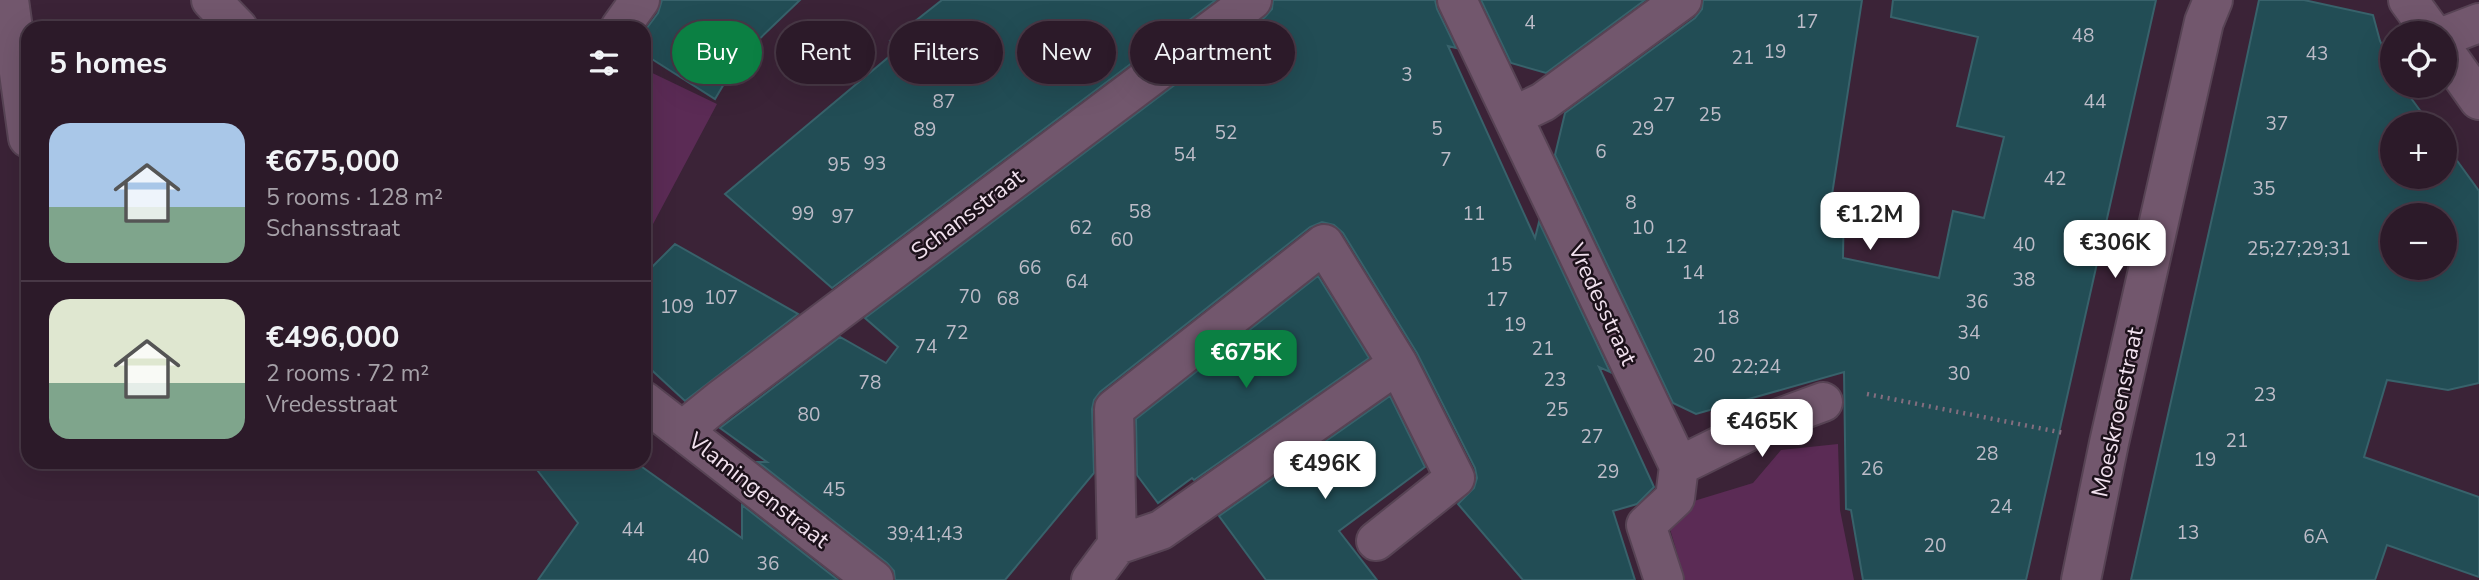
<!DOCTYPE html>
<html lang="en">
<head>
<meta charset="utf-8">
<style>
  :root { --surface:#2c1a29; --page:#342331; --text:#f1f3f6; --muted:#a6a1a8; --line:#483846; --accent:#0b8043 }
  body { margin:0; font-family:"Nunito Sans",sans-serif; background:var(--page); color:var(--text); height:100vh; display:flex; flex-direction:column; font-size:26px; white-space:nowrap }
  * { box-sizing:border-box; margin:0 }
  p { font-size:23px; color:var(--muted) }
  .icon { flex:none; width:38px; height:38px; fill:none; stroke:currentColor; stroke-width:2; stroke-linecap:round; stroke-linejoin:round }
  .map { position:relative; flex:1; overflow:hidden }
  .details { position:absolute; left:21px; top:21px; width:630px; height:448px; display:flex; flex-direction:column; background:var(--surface); border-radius:21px; box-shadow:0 7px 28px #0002,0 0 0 2px var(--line) }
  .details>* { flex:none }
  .top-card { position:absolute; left:672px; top:21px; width:665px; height:63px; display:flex; gap:14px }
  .tools { position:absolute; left:2380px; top:21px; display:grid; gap:14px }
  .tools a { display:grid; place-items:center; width:77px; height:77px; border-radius:50%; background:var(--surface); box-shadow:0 7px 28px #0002,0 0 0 2px var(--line); font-size:35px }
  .price { position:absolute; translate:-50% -60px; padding:0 16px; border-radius:14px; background:#fff; color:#222; font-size:23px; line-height:46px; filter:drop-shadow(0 2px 4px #0008) }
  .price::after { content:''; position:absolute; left:50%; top:42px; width:21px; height:16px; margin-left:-10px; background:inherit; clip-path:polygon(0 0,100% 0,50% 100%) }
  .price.current { background:var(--accent); color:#fff }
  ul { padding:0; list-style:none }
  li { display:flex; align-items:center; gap:21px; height:175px; padding:0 28px }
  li+li { border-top:2px solid var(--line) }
  li span { display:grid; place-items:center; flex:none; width:196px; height:140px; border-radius:21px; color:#555 }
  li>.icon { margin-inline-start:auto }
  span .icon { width:84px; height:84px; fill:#fffc; stroke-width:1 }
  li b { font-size:30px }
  h2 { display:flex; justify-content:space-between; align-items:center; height:84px; padding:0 28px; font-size:30px }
  .chip { padding:0 24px; border-radius:32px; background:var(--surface); box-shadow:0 7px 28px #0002,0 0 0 2px var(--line); font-size:24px; line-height:63px }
  .chip.current { background:var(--accent); color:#fff }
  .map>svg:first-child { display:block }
  .green { fill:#5b2b55 }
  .building { fill:#224d55; stroke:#38626b; stroke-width:2; fill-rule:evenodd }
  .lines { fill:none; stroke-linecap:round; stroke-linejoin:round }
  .minor-casing { stroke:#574354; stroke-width:42 }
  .path { stroke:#836e7f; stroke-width:4.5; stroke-dasharray:2 5; stroke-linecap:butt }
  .minor { stroke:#72576d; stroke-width:38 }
  .labels { text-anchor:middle; stroke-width:5; stroke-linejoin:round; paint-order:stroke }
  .number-label { font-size:19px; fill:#bdbcc8 }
  .street-label { font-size:23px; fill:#f1e1ee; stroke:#1c111a }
</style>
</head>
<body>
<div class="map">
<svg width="2479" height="580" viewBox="0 0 2479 580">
  <rect width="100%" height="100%" fill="#3b2337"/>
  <path class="green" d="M644,69l73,35 -73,137z
    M1838,444l2,66 14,70h-169l-15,-51 6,-19 18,-9 59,-18 28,-33z"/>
  <path class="building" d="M662,0h138l-50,48 -3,-3 -32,54 -71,-45v-22l14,-19z
    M942,0h274l-384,288 -107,-94 172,-144 -7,-9z
    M1273,0h162l2,9 19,39 -8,-2 87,192 4,-16 71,150 -11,-5 55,120 -17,17 -24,7 22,69h-112l-65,-76 16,-16 3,-10 -2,-10 -58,-115 -74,-120 -9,-8 -12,-3 -12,5 -210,165 -6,8 -2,9 2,64 -89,107h-110l-1,-9 -7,-8 -129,-101h9l-47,-34 120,-91 46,26 12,-16 -33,-29 400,-301 7,-8z
    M1481,0h164l-99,73 -35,-10z
    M1703,0h159l-31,201 13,-6 -1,63 96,20 14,-67 31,7 20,-81 -47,-11 21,-89 -87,-20 2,-17h263l-130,580h-163l-12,-70 -5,-1 -2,-137 -148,42 -23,-11 -118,-248 10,-42 130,-95 7,-9z
    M2259,0h45l69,15 7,26 12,24v21h10l28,38h-38v53h53v-33l34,47v192l-31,7 -61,-10 -23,77 115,40v80l-92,-32 -12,35h-244l94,-420zM2392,215h53v53h-53z
    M675,244l123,70 -113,87 -41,-38v-88z
    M1318,276l51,82 -175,122 -2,-2 -34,25 -21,-28 -1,-56z
    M1390,396l35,71 -86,64 38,49h-111l-47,-64z
    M531,462h104l107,76v-33l96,75h-300l40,-57z"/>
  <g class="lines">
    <g class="minor-casing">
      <path id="minor" d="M9,0l19,138
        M211,0l27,28
        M1457,0l222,466
        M2408,0l24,33
        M620,28l20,-28
        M2445,36l34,-13
        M2445,52l34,48
        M1514,116l29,-14 139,-102
        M644,401l230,179
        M683,430l37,-30 532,-400
        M1679,466l87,-43 57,-21
        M1376,541l79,-63 -57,-114
        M1091,580l26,-35 44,-15 237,-166 -74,-120 -210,165 3,136
        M1664,580l-18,-55 29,-27 4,-32
        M2081,580l28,-137 95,-421 9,-22"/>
    </g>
    <path class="path" d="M1867,394l197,39"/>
    <use href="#minor" class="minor"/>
  </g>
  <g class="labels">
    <g class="number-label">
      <text x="1807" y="28">17</text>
      <text x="1530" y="29">4</text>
      <text x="2083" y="42">48</text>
      <text x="1775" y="58">19</text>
      <text x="2317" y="60">43</text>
      <text x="1743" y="64">21</text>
      <text x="1407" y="81">3</text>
      <text x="944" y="108">87</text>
      <text x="2095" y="108">44</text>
      <text x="1664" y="111">27</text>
      <text x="1710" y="121">25</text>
      <text x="2277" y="130">37</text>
      <text x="1437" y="135">5</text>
      <text x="1643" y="135">29</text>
      <text x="925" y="136">89</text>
      <text x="1226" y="139">52</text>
      <text x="1601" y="158">6</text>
      <text x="1185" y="161">54</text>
      <text x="1446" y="166">7</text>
      <text x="875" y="170">93</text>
      <text x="839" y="171">95</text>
      <text x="2055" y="185">42</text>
      <text x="2264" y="195">35</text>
      <text x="1631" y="209">8</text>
      <text x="1140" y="218">58</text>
      <text x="803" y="220">99</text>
      <text x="1474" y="220">11</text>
      <text x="843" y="223">97</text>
      <text x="1081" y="234">62</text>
      <text x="1643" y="234">10</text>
      <text x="1122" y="246">60</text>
      <text x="2024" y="251">40</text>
      <text x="1676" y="253">12</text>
      <text x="2299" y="255">25;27;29;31</text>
      <text x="1501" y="271">15</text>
      <text x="1030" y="274">66</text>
      <text x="1693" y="279">14</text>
      <text x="2024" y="286">38</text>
      <text x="1077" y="288">64</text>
      <text x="970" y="303">70</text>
      <text x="721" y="304">107</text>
      <text x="1008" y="305">68</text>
      <text x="1497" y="306">17</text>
      <text x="1977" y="308">36</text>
      <text x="677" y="313">109</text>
      <text x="1728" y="324">18</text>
      <text x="1515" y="331">19</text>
      <text x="957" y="339">72</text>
      <text x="1969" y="339">34</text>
      <text x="926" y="353">74</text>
      <text x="1543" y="355">21</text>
      <text x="1704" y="362">20</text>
      <text x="1756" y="373">22;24</text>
      <text x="1959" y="380">30</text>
      <text x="1555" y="386">23</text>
      <text x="870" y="389">78</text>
      <text x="2265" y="401">23</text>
      <text x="1557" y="416">25</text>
      <text x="809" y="421">80</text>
      <text x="1592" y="443">27</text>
      <text x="2237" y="447">21</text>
      <text x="1987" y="460">28</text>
      <text x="2205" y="466">19</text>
      <text x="1872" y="475">26</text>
      <text x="1608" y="478">29</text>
      <text x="834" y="496">45</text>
      <text x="2001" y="513">24</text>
      <text x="633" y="536">44</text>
      <text x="2188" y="539">13</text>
      <text x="925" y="540">39;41;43</text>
      <text x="2316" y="543">6A</text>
      <text x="1935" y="552">20</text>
      <text x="698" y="563">40</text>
      <text x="768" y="570">36</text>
    </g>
    <g class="street-label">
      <text transform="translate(967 214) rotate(-37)" y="8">Schansstraat</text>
      <text transform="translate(1603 304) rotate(65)" y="8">Vredesstraat</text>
      <text transform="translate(2117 412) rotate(-78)" y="8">Moeskroenstraat</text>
      <text transform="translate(759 490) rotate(38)" y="8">Vlamingenstraat</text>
    </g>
  </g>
</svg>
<div class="tools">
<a><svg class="icon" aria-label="locate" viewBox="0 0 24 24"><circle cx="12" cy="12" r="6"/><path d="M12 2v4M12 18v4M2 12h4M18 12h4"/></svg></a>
<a>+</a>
<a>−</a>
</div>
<b class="price" style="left:1870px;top:252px">€1.2M</b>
<b class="price" style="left:2115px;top:280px">€306K</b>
<b class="price current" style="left:1246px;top:390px">€675K</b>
<b class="price" style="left:1762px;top:459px">€465K</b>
<b class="price" style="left:1325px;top:501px">€496K</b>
<div class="top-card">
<a class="chip current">Buy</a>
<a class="chip">Rent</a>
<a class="chip">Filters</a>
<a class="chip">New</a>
<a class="chip">Apartment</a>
</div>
<section class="details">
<h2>5 homes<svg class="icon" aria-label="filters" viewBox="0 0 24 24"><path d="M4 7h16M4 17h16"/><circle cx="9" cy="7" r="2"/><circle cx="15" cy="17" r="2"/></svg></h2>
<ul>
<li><span style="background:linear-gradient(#a9c7e8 60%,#7fa58c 0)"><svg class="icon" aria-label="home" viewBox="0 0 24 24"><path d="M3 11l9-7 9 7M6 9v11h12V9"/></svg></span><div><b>€675,000</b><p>5 rooms · 128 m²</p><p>Schansstraat</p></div></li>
<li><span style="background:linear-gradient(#dfe7d0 60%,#7fa58c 0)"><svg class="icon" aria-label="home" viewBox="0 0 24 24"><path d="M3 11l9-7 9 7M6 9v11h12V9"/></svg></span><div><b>€496,000</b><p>2 rooms · 72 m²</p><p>Vredesstraat</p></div></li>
</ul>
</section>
</div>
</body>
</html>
